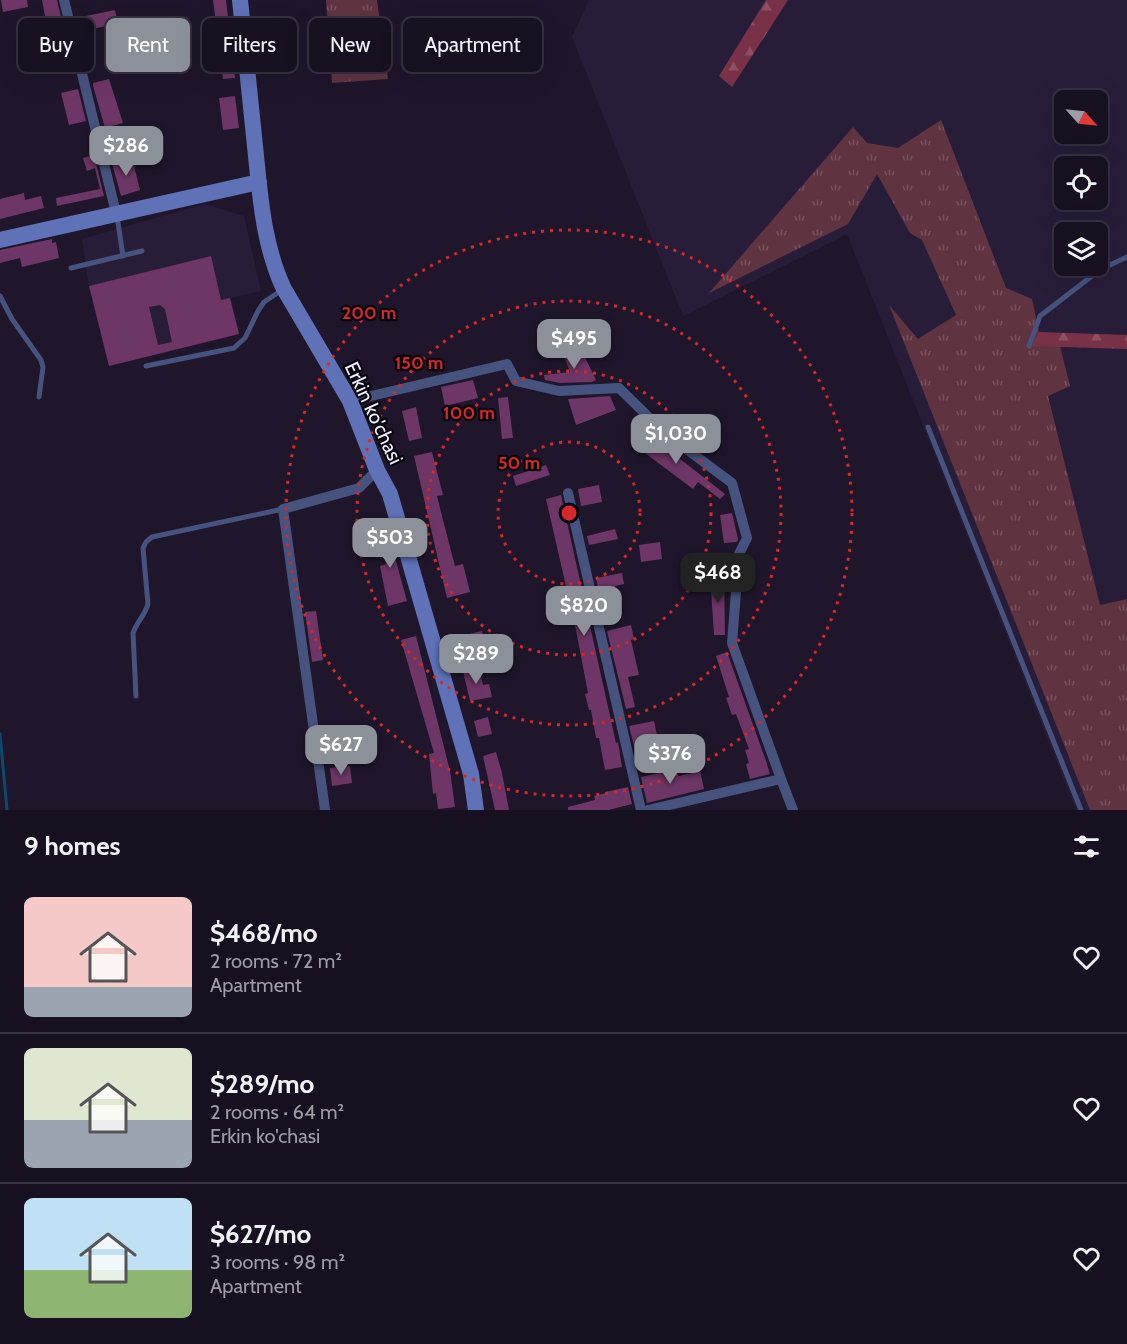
<!DOCTYPE html>
<html lang="en">
<head>
<meta charset="utf-8">
<style>
  :root { --surface:#171021; --page:#241e2e; --text:#f1f3f6; --muted:#9e9da5; --line:#36303f; --accent:#8c9099 }
  body { margin:0; font-family:Cabin,sans-serif; background:var(--page); color:var(--text); height:100vh; display:flex; flex-direction:column; font-size:22px; white-space:nowrap }
  * { box-sizing:border-box; margin:0 }
  p { font-size:20px; color:var(--muted) }
  .icon { flex:none; width:33px; height:33px; fill:none; stroke:currentColor; stroke-width:2; stroke-linecap:round; stroke-linejoin:round }
  .map { position:relative; height:810px; overflow:hidden }
  .panel { display:flex; flex-direction:column; background:var(--surface); flex:1 }
  .panel>* { flex:none }
  .guide { position:absolute; left:18px; top:18px; width:600px; height:54px; display:flex; gap:12px }
  .needle { width:39px; rotate:117deg }
  .buttons { position:absolute; left:1054px; top:90px; display:grid; gap:12px }
  .buttons a { display:grid; place-items:center; width:54px; height:54px; border-radius:9px; background:var(--surface); box-shadow:0 6px 24px #0002,0 0 0 2px var(--line); font-size:30px }
  .price { position:absolute; translate:-50% -51px; padding:0 14px; border-radius:12px; background:var(--accent); color:#fff; font-size:20px; line-height:39px; filter:drop-shadow(0 2px 3px #0008) }
  .price::after { content:''; position:absolute; left:50%; top:36px; width:18px; height:14px; margin-left:-9px; background:inherit; clip-path:polygon(0 0,100% 0,50% 100%) }
  .price.active { background:#222; color:#fff }
  ul { padding:0; list-style:none }
  li { display:flex; align-items:center; gap:18px; height:150px; padding:0 24px }
  li+li { border-top:2px solid var(--line) }
  li span { display:grid; place-items:center; flex:none; width:168px; height:120px; border-radius:9px; color:#555 }
  li>.icon { margin-inline-start:auto }
  span .icon { width:72px; height:72px; fill:#fffc; stroke-width:1 }
  li b { font-size:26px }
  h2 { display:flex; justify-content:space-between; align-items:center; height:72px; padding:0 24px; font-size:26px }
  .tag { padding:0 21px; border-radius:9px; background:var(--surface); box-shadow:0 6px 24px #0002,0 0 0 2px var(--line); font-size:21px; line-height:54px }
  .tag.active { background:var(--accent); color:#fff }
  .map>svg:first-child { display:block }
  .built { fill:#281d39; fill-rule:evenodd }
  .grass { fill:url(#grass-tufts) }
  .forest { fill:url(#forest-firs) }
  .lines { fill:none; stroke-linecap:round; stroke-linejoin:round }
  .stream { stroke:#0c496b; stroke-width:3 }
  .building { fill:#6d3666; fill-rule:evenodd }
  .lane { stroke:#47537f; stroke-width:5 }
  .street { stroke:#47537f; stroke-width:10 }
  .secondary { stroke:#5f72b8; stroke-width:16 }
  .ring { fill:none; stroke:#d62828; stroke-width:3; stroke-dasharray:3 6 }
  .labels { text-anchor:middle; stroke-width:4.5; stroke-linejoin:round; paint-order:stroke }
  .street-label { font-size:20px; fill:#f4eefe; stroke:#07050d }
  .centre { fill:#d62828; stroke:#07050d; stroke-width:3 }
  .ring-label { font-size:18px; text-anchor:middle; font-weight:bold; fill:#d62828; stroke:#07050d; stroke-width:4.5; stroke-linejoin:round; paint-order:stroke }
</style>
</head>
<body>
<div class="map">
<svg width="1127" height="810" viewBox="0 0 1127 810">
  <defs>
    <pattern id="grass-tufts" width="24" height="20" patternUnits="userSpaceOnUse" patternTransform="scale(1.5)"><rect width="24" height="20" fill="#5f3440"/><path d="M3 7l-1-3M5 7V3M7 7l1-3M15 17l-1-3M17 17v-4M19 17l1-3" fill="none" stroke="#77525d"/></pattern>
    <pattern id="forest-firs" width="22" height="20" patternUnits="userSpaceOnUse" patternTransform="scale(1.5)"><rect width="22" height="20" fill="#793148"/><path d="M5 1l3.5 6h-7zM16 11l3.5 6h-7z" fill="#8d4f63"/></pattern>
  </defs>
  <rect width="100%" height="100%" fill="#1f162c"/>
  <path class="built" d="M589,0h538v810h-51l-229,-576 -164,82 -111,-279zM1065,100h33v34h-33zM1065,166h33v34h-33zM1065,232h33v34h-33z
    M205,204l39,12 17,75 -31,7 9,36 -130,32 -20,-80 -7,-47z"/>
  <path class="grass" d="M326,0h51l11,79 -56,4z
    M941,120l65,168 26,11 7,33 -6,14h27l10,40 -22,10 52,209 27,-6v211h-37l-201,-505 29,34 38,-24 -34,-75 -12,-7 -33,-59 -29,50 -139,69 144,-166 14,16 31,5z"/>
  <path class="forest" d="M766,0h22l-56,87 -13,-11z
    M1039,332l88,3v14l-95,-3z"/>
  <g class="lines">
    <path class="stream" d="M0,734l7,76"/>
  </g>
  <path class="building" d="M1,0h26l1,7 -25,5z
    M42,0h15l16,67 -11,3 -10,-44 -5,1z
    M213,0h13l9,78 -12,1z
    M115,10l3,13 -38,9 -4,-14z
    M109,79l14,44 -18,5 -12,-42v-3z
    M78,89l8,32 -17,4 -8,-32z
    M235,96l4,32 -16,2 -4,-32z
    M94,155l10,41 -47,10 -1,-8 44,-9 -5,-21 -8,3 -4,-13z
    M132,158l8,32 -19,6 -9,-33z
    M24,193l1,7 16,-4 3,12 -44,11v-20z
    M52,239v4l4,-1 3,16 -37,9 -2,-9 -20,5v-13z
    M211,256l10,44 9,-2 9,36 -130,32 -20,-80zM160,305l5,4 7,33 -14,3 -9,-38z
    M581,349l15,31 -4,2 -32,1 -15,-3 -1,-5 26,-3 -6,-16z
    M473,380l5,18 -33,8 -4,-19z
    M610,396l6,14 -40,15 -8,-26z
    M508,397l5,41 -11,1 -4,-41z
    M416,407l6,31 -13,3 -7,-30z
    M648,434l77,60 -5,5 -22,-17 -5,7 -56,-42z
    M432,452l11,43 -6,1 6,24 12,46 8,-2 7,28 -23,6 -33,-142z
    M546,465l4,10 -34,11 -3,-10z
    M599,485l3,17 -21,4 -3,-17z
    M561,495l55,248 2,-1 4,25 -17,3 -6,-32h-3l-5,-28h-2l-4,-16 3,-1 -12,-63 -30,-131z
    M732,513l6,26 -1,3 -13,1 -4,-28z
    M385,521l22,80 -19,5 -8,-40 6,-2 -11,-40z
    M615,529l3,10 -29,6 -2,-9z
    M660,542l2,17 -21,3 -2,-17z
    M622,573l2,11 -9,2 5,24 -16,4 -8,-36z
    M724,574l1,61h-11l-4,-60z
    M316,611l7,49 -11,2 -7,-50z
    M631,625l3,14 -3,1 8,35 -11,2 7,30 -9,2 -19,-78z
    M482,631l3,12 -26,6 -3,-12z
    M416,636l34,135 5,36 -17,2 -2,-16 -3,1 -4,-40 5,-1 -33,-113z
    M727,652l39,109 4,13 -20,5 -4,-15 3,-1 -4,-13 4,-1 -13,-35 -4,1 -6,-17 3,-1 -13,-41z
    M479,667l4,18 6,-1 3,13 -22,4 -7,-30z
    M488,717l4,17 -14,3 -4,-16z
    M654,721l3,14 -18,3 4,18 -6,2 -8,-32z
    M334,734l2,16 -11,2 -2,-16z
    M496,752l6,21 7,37h-14l-12,-54z
    M350,766l2,17 -20,3 -2,-18z
    M668,771l2,7 30,-7 4,18 -57,14 -6,-26z
    M628,787l4,17 -24,6h-40v-3l27,-7 -1,-4 12,-3 -1,-1z"/>
  <g class="lines">
    <path class="lane" d="M117,216l6,40
      M71,268l71,-17
      M0,296l12,23 29,41 2,7 -4,30
      M1029,346l11,-30 61,-47 26,-12
      M146,366l88,-18 11,-10 13,-27 6,-9 18,-12
      M928,427l153,383
      M136,696l-3,-63c4,-11 12,-18 15,-29l-5,-56 3,-6 6,-5 131,-28"/>
    <path class="street" d="M64,0l52,213
      M350,401l157,-37 9,17 43,10 60,-3 46,45 67,50 15,55 -8,16 -7,89 49,136
      M568,493l73,317
      M325,810l-42,-301 76,-21 18,-18
      M648,810l133,-31 12,31"/>
    <path class="secondary" d="M240,0c5,49 10,97 15,146 5,48 8,99 29,143l66,112 27,69 13,24 81,280 5,36
      M0,240l259,-58"/>
  </g>
  <g class="ring">
    <circle cx="569" cy="513" r="71"/>
    <circle cx="569" cy="513" r="142"/>
    <circle cx="569" cy="513" r="212"/>
    <circle cx="569" cy="513" r="283"/>
  </g>
  <g class="labels">
    <g class="street-label">
      <text transform="translate(374 413) rotate(65)" y="7">Erkin ko'chasi</text>
    </g>
  </g>
  <circle cx="569" cy="513" r="9" class="centre"/>
  <g class="ring-label">
    <text x="369" y="319">200 m</text>
    <text x="419" y="369">150 m</text>
    <text x="469" y="419">100 m</text>
    <text x="519" y="469">50 m</text>
  </g>
</svg>
<div class="buttons">
<a><svg class="needle" viewBox="-14 -14 28 28"><path d="M0-13l5 13h-10z" fill="#e53935"/><path d="M0 13l5-13h-10z" fill="#9e9da5"/></svg></a>
<a><svg class="icon" aria-label="locate" viewBox="0 0 24 24"><circle cx="12" cy="12" r="6"/><path d="M12 2v4M12 18v4M2 12h4M18 12h4"/></svg></a>
<a><svg class="icon" aria-label="layers" viewBox="0 0 24 24"><path d="M12 4l9 5-9 5-9-5zM3 14l9 5 9-5"/></svg></a>
</div>
<b class="price" style="left:126px;top:177px">$286</b>
<b class="price" style="left:574px;top:370px">$495</b>
<b class="price" style="left:676px;top:465px">$1,030</b>
<b class="price" style="left:390px;top:569px">$503</b>
<b class="price active" style="left:718px;top:604px">$468</b>
<b class="price" style="left:584px;top:637px">$820</b>
<b class="price" style="left:476px;top:685px">$289</b>
<b class="price" style="left:341px;top:776px">$627</b>
<b class="price" style="left:670px;top:785px">$376</b>
<div class="guide">
<a class="tag">Buy</a>
<a class="tag active">Rent</a>
<a class="tag">Filters</a>
<a class="tag">New</a>
<a class="tag">Apartment</a>
</div>
</div>
<section class="panel">
<h2>9 homes<svg class="icon" aria-label="filters" viewBox="0 0 24 24"><path d="M4 7h16M4 17h16"/><circle cx="9" cy="7" r="2"/><circle cx="15" cy="17" r="2"/></svg></h2>
<ul>
<li><span style="background:linear-gradient(#f6c9c9 75%,#9aa5b1 0)"><svg class="icon" aria-label="home" viewBox="0 0 24 24"><path d="M3 11l9-7 9 7M6 9v11h12V9"/></svg></span><div><b>$468/mo</b><p>2 rooms · 72 m²</p><p>Apartment</p></div><svg class="icon" aria-label="heart" viewBox="0 0 24 24"><path d="M12 20l-8-8c-3-5 5-10 8-4 3-6 11-1 8 4z"/></svg></li>
<li><span style="background:linear-gradient(#dfe7d0 60%,#9aa5b1 0)"><svg class="icon" aria-label="home" viewBox="0 0 24 24"><path d="M3 11l9-7 9 7M6 9v11h12V9"/></svg></span><div><b>$289/mo</b><p>2 rooms · 64 m²</p><p>Erkin ko'chasi</p></div><svg class="icon" aria-label="heart" viewBox="0 0 24 24"><path d="M12 20l-8-8c-3-5 5-10 8-4 3-6 11-1 8 4z"/></svg></li>
<li><span style="background:linear-gradient(#bfe0f5 60%,#8fb573 0)"><svg class="icon" aria-label="home" viewBox="0 0 24 24"><path d="M3 11l9-7 9 7M6 9v11h12V9"/></svg></span><div><b>$627/mo</b><p>3 rooms · 98 m²</p><p>Apartment</p></div><svg class="icon" aria-label="heart" viewBox="0 0 24 24"><path d="M12 20l-8-8c-3-5 5-10 8-4 3-6 11-1 8 4z"/></svg></li>
</ul>
</section>
</body>
</html>
